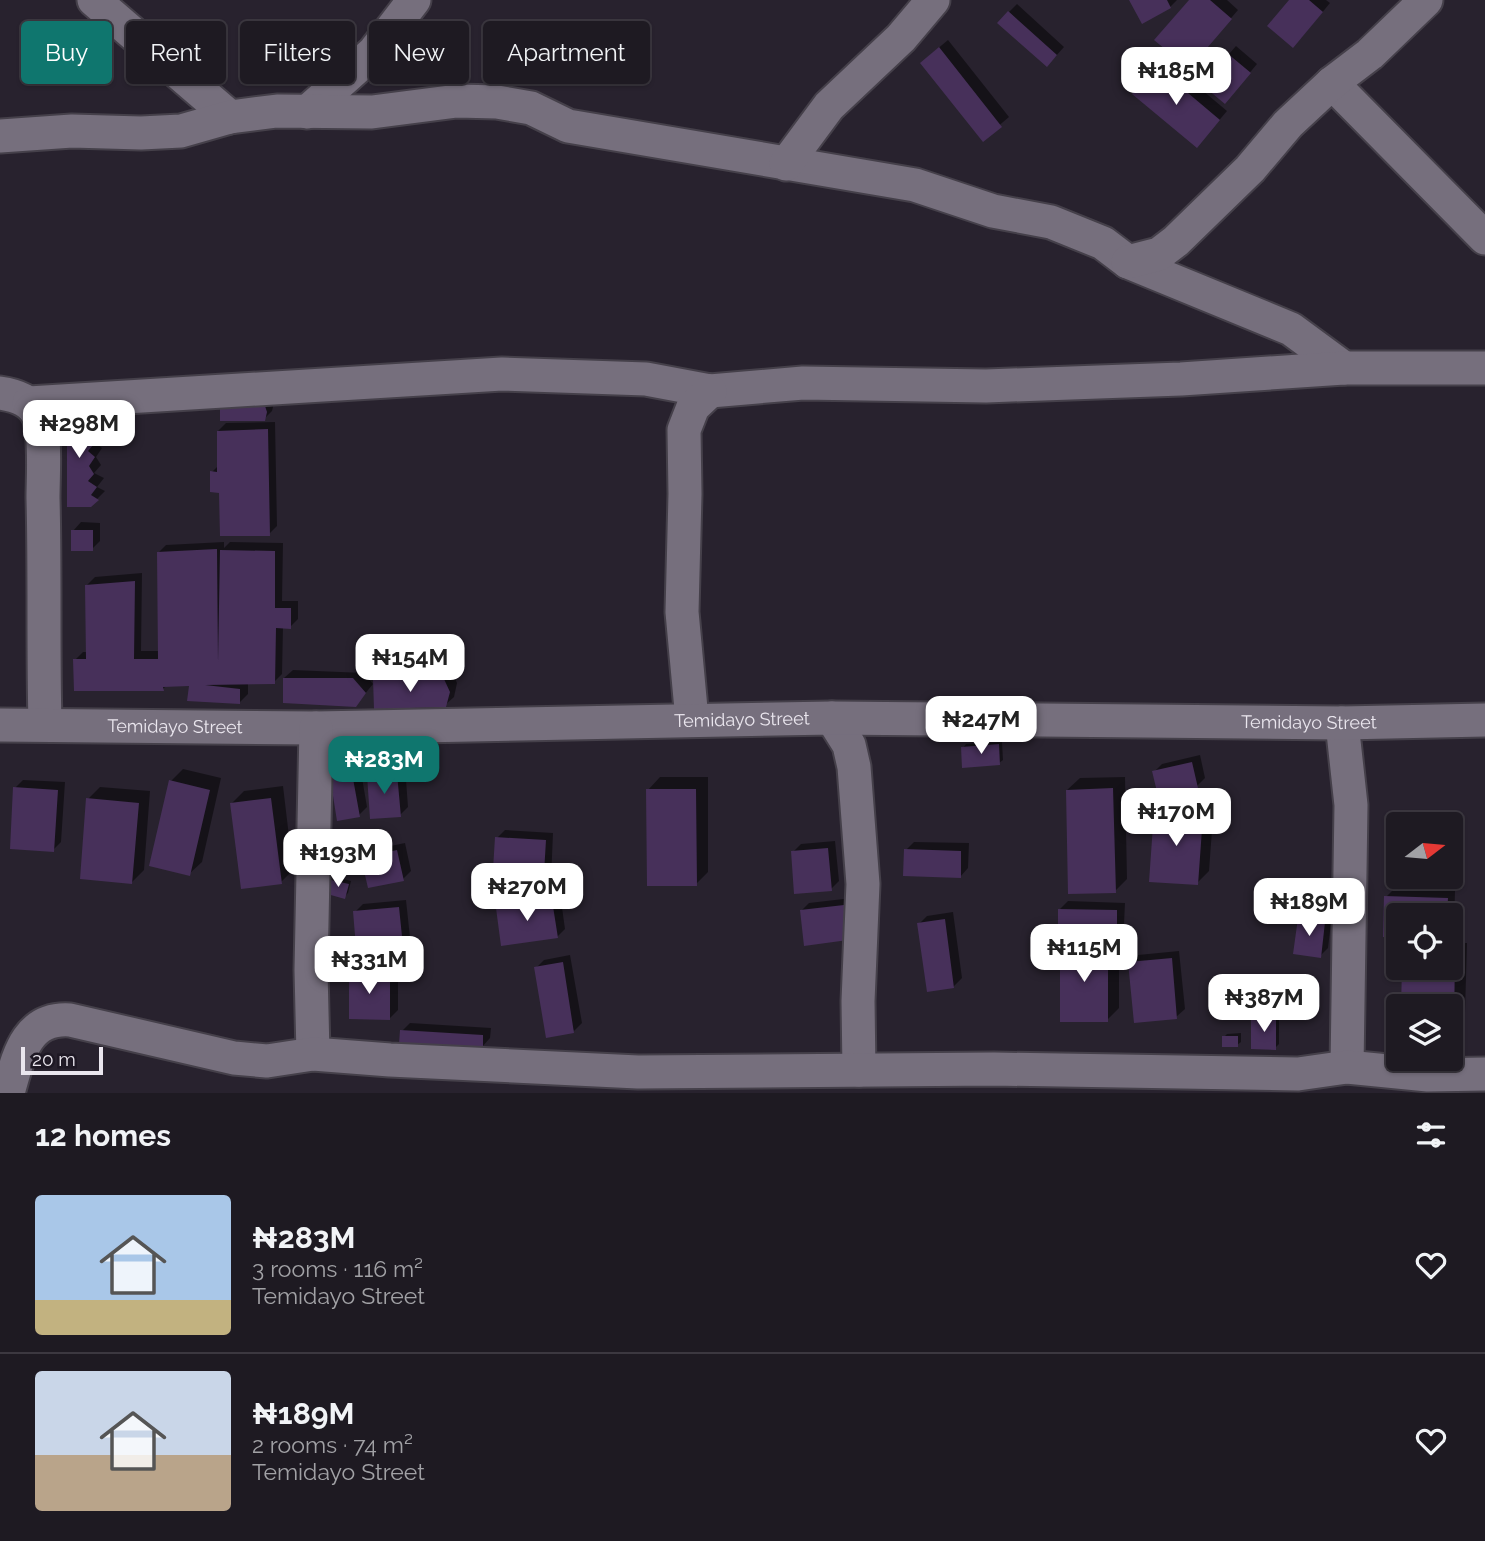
<!DOCTYPE html>
<html lang="en">
<head>
<meta charset="utf-8">
<style>
  :root { --surface:#1e1a22; --page:#26232a; --text:#f1f3f6; --muted:#a1a1a5; --line:#3c3840; --accent:#0f766e }
  body { margin:0; font-family:Raleway,sans-serif; background:var(--page); color:var(--text); height:100vh; display:flex; flex-direction:column; font-size:26px; white-space:nowrap }
  * { box-sizing:border-box; margin:0 }
  p { font-size:23px; color:var(--muted) }
  .icon { flex:none; width:38px; height:38px; fill:none; stroke:currentColor; stroke-width:2; stroke-linecap:round; stroke-linejoin:round }
  .map { position:relative; height:1093px; overflow:hidden }
  .panel { display:flex; flex-direction:column; background:var(--surface); flex:1 }
  .panel>* { flex:none }
  .guide { position:absolute; left:21px; top:21px; width:700px; height:63px; display:flex; gap:14px }
  .needle { width:46px; rotate:74deg }
  .tools { position:absolute; left:1386px; top:812px; display:grid; gap:14px }
  .tools a { display:grid; place-items:center; width:77px; height:77px; border-radius:7px; background:var(--surface); box-shadow:0 2px 5px #0004,0 0 0 2px var(--line); font-size:35px }
  .scale { position:absolute; left:21px; bottom:18px; width:82px; box-sizing:border-box; padding-left:7px; border:4px solid #eae6ee; border-top:0; font-size:19px; line-height:24px; white-space:nowrap; color:#eae6ee; -webkit-text-stroke:5px #1e1824; paint-order:stroke }
  .price { position:absolute; translate:-50% -60px; padding:0 16px; border-radius:14px; background:#fff; color:#222; font-size:23px; line-height:46px; filter:drop-shadow(0 2px 4px #0008) }
  .price::after { content:''; position:absolute; left:50%; top:42px; width:21px; height:16px; margin-left:-10px; background:inherit; clip-path:polygon(0 0,100% 0,50% 100%) }
  .price.active { background:var(--accent); color:#fff }
  ul { padding:0; list-style:none }
  li { display:flex; align-items:center; gap:21px; height:175px; padding:0 35px }
  li+li { border-top:2px solid var(--line) }
  li span { display:grid; place-items:center; flex:none; width:196px; height:140px; border-radius:7px; color:#555 }
  li>.icon { margin-inline-start:auto }
  span .icon { width:84px; height:84px; fill:#fffc; stroke-width:1 }
  li b { font-size:30px }
  h2 { display:flex; justify-content:space-between; align-items:center; height:84px; padding:0 35px; font-size:30px }
  .tag { padding:0 24px; border-radius:7px; background:var(--surface); box-shadow:0 2px 5px #0004,0 0 0 2px var(--line); font-size:24px; line-height:63px }
  .tag.active { background:var(--accent); color:#fff }
  .map>svg:first-child { display:block }
  .shadow { fill:#0007 }
  .building { fill:#47305a }
  .lines { fill:none; stroke-linecap:round; stroke-linejoin:round }
  .minor-casing { stroke:#45404a; stroke-width:37 }
  .minor { stroke:#766f7d; stroke-width:33 }
  .labels { text-anchor:middle; stroke-width:5; stroke-linejoin:round; paint-order:stroke }
  .street-label { font-size:18px; fill:#eae6ee; stroke:#1e1824 }
</style>
</head>
<body>
<div class="map">
<svg width="1485" height="1093" viewBox="0 0 1485 1093">
  <rect width="100%" height="100%" fill="#28222e"/>
  <path class="shadow" d="M1131,0h46l-7,7z
    M1191,0h36l11,10 -42,49z
    M1291,0h35l4,3 -29,35z
    M1017,4l47,43 -9,10 -46,-45z
    M948,40l61,77 -26,22 -53,-84z
    M1236,46l21,18 -25,30 -29,-10z
    M1165,59l62,52 -22,26 -70,-43z
    M274,403l-2,8 -8,8 -42,-12z
    M69,407l28,6 5,7 -7,10 5,5 -5,7 7,6 -6,9 5,8 -7,8 10,5 -7,9 8,4 -14,14 -22,1z
    M275,422l2,104 -8,8 -48,-43 -9,-19 7,-7 -1,-34 8,-8z
    M81,522l19,1v18l-8,8 -19,-18z
    M224,542v6l6,-6 53,1 -1,58h16v18l-8,8h-7l-1,47 -8,8 -26,1v11l-8,8 -49,-18 -24,1 -4,4 -88,-29 8,-8h4v-67l8,-8 47,-4 -1,78h18l-1,-98 8,-8z
    M293,670l71,3 9,11 -18,22 -71,-28z
    M452,671l5,12 -3,14 -9,8 -70,-25 8,-8z
    M1002,742l1,18 -4,3 -36,-15 3,-4z
    M1200,755l5,23 -8,8 -43,-14 8,-8z
    M360,766l7,41 -8,8 -27,-37 8,-8z
    M405,766l3,41 -8,8 -31,-39 8,-8z
    M183,769l38,9 -19,84 -13,12 -18,-93z
    M660,777h48v95l-12,12 -48,-94z
    M1125,777l2,102 -12,12 -48,-101 13,-12z
    M23,780l42,2 -4,60 -8,8 -38,-62z
    M283,786l10,84 -12,12 -49,-79 12,-12z
    M100,787l50,4 -6,79 -12,12 -44,-83z
    M1167,800l47,3 -5,68 -12,12 -42,-71z
    M505,830l48,3 -2,47 -9,8 -45,-50z
    M835,841l4,40 -8,8 -38,-37 8,-8z
    M914,842l55,1 -1,25 -8,9 -54,-27z
    M405,843l6,28 -8,8 -40,-21 8,-8z
    M336,877l15,4 -3,12 -4,4 -12,-17z
    M1394,889l61,2 -1,38 -3,3v-17h-53v21l-13,-1 1,-38z
    M560,893l5,36 -8,8 -59,-29 8,-8z
    M852,898l4,32 -55,-19 8,-8z
    M406,900l5,47 -8,8 -48,-43 8,-8z
    M1068,901l57,2 -1,21 -11,11h6v73l-12,12 -46,-73 16,-16 -17,-22z
    M1307,911l25,3 -4,34 -8,8 -21,-37z
    M953,912l9,66 -9,9 -34,-63 8,-8z
    M1451,943h16l-2,69 -12,13 -2,-1v-18h-48l1,-38h47z
    M1179,951l6,58 -9,8 -46,-54 8,-8z
    M570,955l12,68 -8,8 -38,-63 8,-8z
    M359,965h39v45l-8,8 -39,-45z
    M1257,1015h22v29l-4,4 -22,-30z
    M410,1023l81,5 -1,10 -8,9 -80,-16z
    M1241,1033v9l-4,3 -13,-8 3,-3z"/>
  <path class="building" d="M1129,0h38l4,8 -29,16z
    M1189,0h21l22,19 -43,50 -35,-29z
    M1289,0h20l14,12 -30,36 -26,-22z
    M1008,11l49,44 -10,12 -50,-44z
    M939,47l63,80 -19,15 -63,-79z
    M1227,53l24,20 -26,31 -24,-20z
    M1156,66l64,54 -23,28 -65,-54z
    M264,403l3,9 -2,9h-45v-14z
    M67,406l25,6 -4,6 -18,2h19l5,9 -6,10 6,5 -6,7 7,6 -6,9 5,8 -6,7 9,6 -6,8 8,5 -8,7h-24z
    M268,429l2,107h-50l-1,-43 -9,-1v-21l7,1v-41z
    M71,530h22v21h-22z
    M217,549l1,113 2,-112 55,1v57h16v21l-15,-1 -1,56 -70,1 35,4v15l-53,-3 2,-15 -26,1 1,4h-90l-1,-32h13l-1,-74 50,-4 -1,78h24l-1,-107z
    M283,678h70l13,15 -10,14 -73,-4z
    M373,679h71l6,13 -4,15 -72,2z
    M999,744l1,21 -38,3 -1,-21z
    M1192,762l6,26 -40,8 -6,-25z
    M352,773l8,44 -23,4 -7,-44z
    M397,773l4,44 -31,2 -3,-44z
    M169,780l41,10 -20,86 -41,-10z
    M13,787l45,3 -4,62 -44,-3z
    M1113,788l3,105 -48,1 -2,-104z
    M646,789h50l1,97h-50z
    M86,798l53,5 -7,81 -52,-5z
    M271,798l11,86 -41,5 -11,-86z
    M1154,811l49,4 -5,70 -49,-3z
    M495,837l51,3 -3,50 -51,-4z
    M828,848l4,43 -38,3 -3,-43z
    M904,849l57,2v27l-58,-2z
    M397,850l7,31 -36,7 -7,-30z
    M331,880l18,4 -4,15 -18,-5z
    M1384,896l64,2 -1,17h-49v22h-15z
    M552,900l6,38 -57,8 -5,-38z
    M844,905l4,35 -44,6 -4,-36z
    M399,907l5,49 -47,4 -4,-49z
    M1058,909l59,1v24l-59,-1z
    M1298,918l27,4 -4,36 -28,-4z
    M945,919l9,69 -27,4 -10,-69z
    M1060,946l48,1v75h-48z
    M1451,955h4l-1,71h-3v-20h-50l1,-38h49z
    M1172,958l5,61 -43,4 -6,-61z
    M563,962l11,71 -28,5 -12,-71z
    M349,972l41,1v47l-41,-1z
    M1251,1018h25v32l-25,-1z
    M400,1030l83,5v13l-84,-4z
    M1222,1036h16v11h-16z"/>
  <g class="lines">
    <g class="minor-casing">
      <g id="minor">
        <path d="M94,0l136,117"/>
        <path d="M1332,83l153,155"/>
        <path d="M307,112l67,-60 40,-52"/>
        <path d="M0,136l72,-5 69,2 40,-2 49,-14 47,-6 95,1 85,-11 40,1 34,6 37,18 347,59 78,26 58,11 52,21 25,19 163,67 53,39"/>
        <path d="M786,164l43,-58 72,-68 32,-38"/>
        <path d="M1128,262l31,-8 17,-13 74,-72 38,-45 44,-41 38,-29 56,-54"/>
        <path d="M0,393c15,2 33,8 39,24 7,19 4,60 4,81 2,75 0,150 2,226"/>
        <path d="M29,403l473,-29 144,5 64,12 93,-8 183,3 195,-7 163,-11h141"/>
        <path d="M832,718l17,27 5,22 9,117 -5,117 1,69"/>
        <path d="M692,720l-10,-108 3,-118 -1,-64 9,-23 17,-16"/>
        <path d="M1342,723l9,82 -4,262"/>
        <path id="s1" d="M0,725l316,3 516,-10 510,5 143,-3"/>
        <path d="M313,1054l-2,-84 5,-242"/>
        <path d="M8,1093c10,-35 17,-76 62,-73l164,38 33,3 46,-7 77,6 248,12 356,-3 304,5 49,-7 81,8 57,-1"/>
      </g>
    </g>
    <use href="#minor" class="minor"/>
  </g>
  <g class="labels">
    <g class="street-label">
      <text dy="6" stroke="none"><textPath href="#s1" startOffset="742">Temidayo Street</textPath></text>
      <text dy="6" stroke="none"><textPath href="#s1" startOffset="1309">Temidayo Street</textPath></text>
      <text dy="6" stroke="none"><textPath href="#s1" startOffset="175">Temidayo Street</textPath></text>
    </g>
  </g>
</svg>
<div class="tools">
<a><svg class="needle" viewBox="-14 -14 28 28"><path d="M0-13l5 13h-10z" fill="#e53935"/><path d="M0 13l5-13h-10z" fill="#a1a1a5"/></svg></a>
<a><svg class="icon" aria-label="locate" viewBox="0 0 24 24"><circle cx="12" cy="12" r="6"/><path d="M12 2v4M12 18v4M2 12h4M18 12h4"/></svg></a>
<a><svg class="icon" aria-label="layers" viewBox="0 0 24 24"><path d="M12 4l9 5-9 5-9-5zM3 14l9 5 9-5"/></svg></a>
</div>
<div class="scale">20 m</div>
<b class="price" style="left:1176px;top:107px">₦185M</b>
<b class="price" style="left:79px;top:460px">₦298M</b>
<b class="price" style="left:410px;top:694px">₦154M</b>
<b class="price" style="left:981px;top:756px">₦247M</b>
<b class="price active" style="left:384px;top:796px">₦283M</b>
<b class="price" style="left:1176px;top:848px">₦170M</b>
<b class="price" style="left:338px;top:889px">₦193M</b>
<b class="price" style="left:527px;top:923px">₦270M</b>
<b class="price" style="left:1309px;top:938px">₦189M</b>
<b class="price" style="left:1084px;top:984px">₦115M</b>
<b class="price" style="left:369px;top:996px">₦331M</b>
<b class="price" style="left:1264px;top:1034px">₦387M</b>
<div class="guide">
<a class="tag active">Buy</a>
<a class="tag">Rent</a>
<a class="tag">Filters</a>
<a class="tag">New</a>
<a class="tag">Apartment</a>
</div>
</div>
<section class="panel">
<h2>12 homes<svg class="icon" aria-label="filters" viewBox="0 0 24 24"><path d="M4 7h16M4 17h16"/><circle cx="9" cy="7" r="2"/><circle cx="15" cy="17" r="2"/></svg></h2>
<ul>
<li><span style="background:linear-gradient(#a9c7e8 75%,#c2b280 0)"><svg class="icon" aria-label="home" viewBox="0 0 24 24"><path d="M3 11l9-7 9 7M6 9v11h12V9"/></svg></span><div><b>₦283M</b><p>3 rooms · 116 m²</p><p>Temidayo Street</p></div><svg class="icon" aria-label="heart" viewBox="0 0 24 24"><path d="M12 20l-8-8c-3-5 5-10 8-4 3-6 11-1 8 4z"/></svg></li>
<li><span style="background:linear-gradient(#c9d6e8 60%,#b9a48a 0)"><svg class="icon" aria-label="home" viewBox="0 0 24 24"><path d="M3 11l9-7 9 7M6 9v11h12V9"/></svg></span><div><b>₦189M</b><p>2 rooms · 74 m²</p><p>Temidayo Street</p></div><svg class="icon" aria-label="heart" viewBox="0 0 24 24"><path d="M12 20l-8-8c-3-5 5-10 8-4 3-6 11-1 8 4z"/></svg></li>
</ul>
</section>
</body>
</html>
